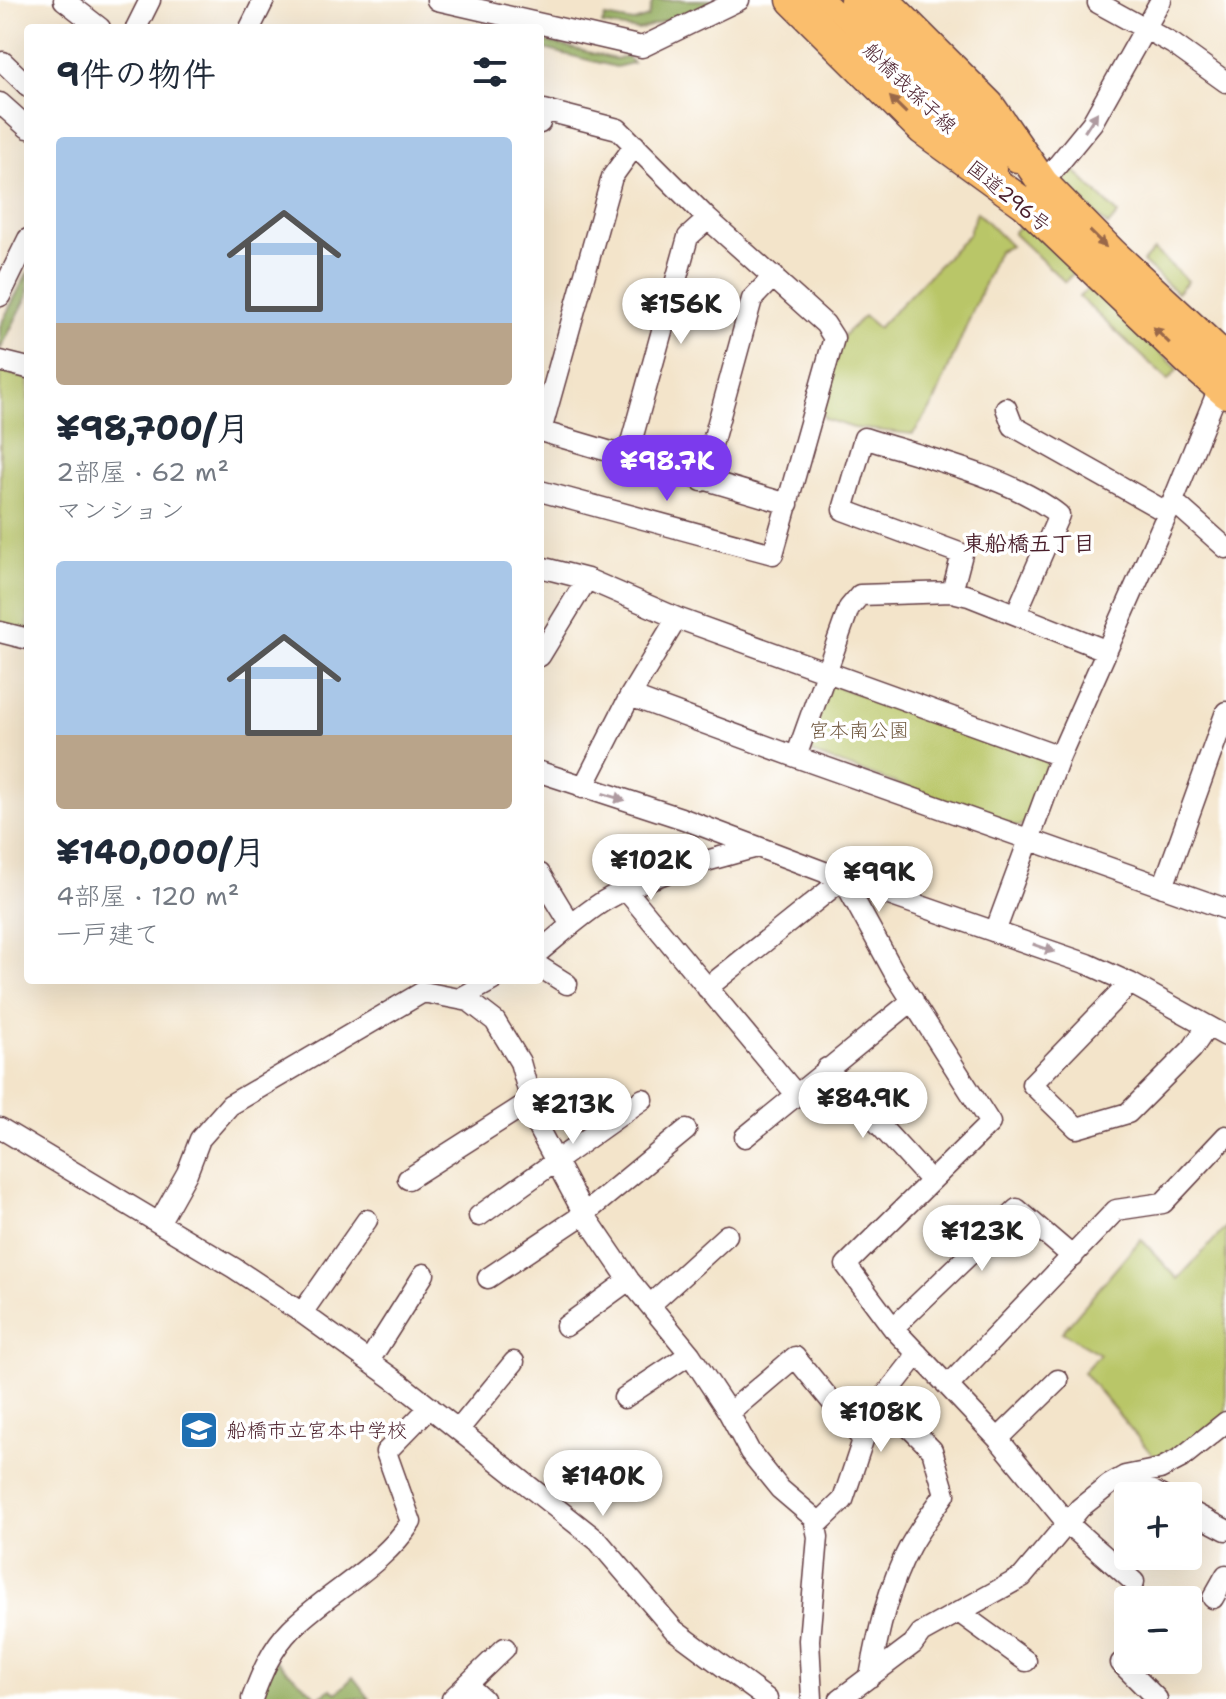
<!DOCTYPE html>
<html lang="ja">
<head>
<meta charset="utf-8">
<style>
  :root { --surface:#fff; --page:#f6f6f7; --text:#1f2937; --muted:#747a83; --accent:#7c3aed }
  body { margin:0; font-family:"Shantell Sans","Klee One",sans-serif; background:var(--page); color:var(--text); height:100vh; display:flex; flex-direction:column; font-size:30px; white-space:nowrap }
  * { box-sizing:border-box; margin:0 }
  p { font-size:26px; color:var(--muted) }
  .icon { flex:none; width:44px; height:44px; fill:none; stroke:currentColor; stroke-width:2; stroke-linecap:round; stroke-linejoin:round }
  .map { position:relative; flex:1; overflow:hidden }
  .panel { position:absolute; left:24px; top:24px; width:520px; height:960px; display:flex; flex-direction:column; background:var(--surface); border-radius:8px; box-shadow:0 8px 32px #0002 }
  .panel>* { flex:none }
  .buttons { position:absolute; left:1114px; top:1482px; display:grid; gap:16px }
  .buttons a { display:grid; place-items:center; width:88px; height:88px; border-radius:8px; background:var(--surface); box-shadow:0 8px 32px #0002; font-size:40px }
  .price { position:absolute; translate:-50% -68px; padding:0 18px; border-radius:28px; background:#fff; color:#222; font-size:26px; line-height:52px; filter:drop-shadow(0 2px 4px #0008) }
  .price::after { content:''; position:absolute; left:50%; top:48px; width:24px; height:18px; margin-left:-12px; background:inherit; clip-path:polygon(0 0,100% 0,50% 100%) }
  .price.selected { background:var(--accent); color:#fff }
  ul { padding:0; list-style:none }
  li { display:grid; align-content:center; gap:16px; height:424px; padding:0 32px }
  li span { display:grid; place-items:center; height:248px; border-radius:8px; color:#555 }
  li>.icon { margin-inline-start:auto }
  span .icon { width:144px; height:144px; fill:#fffc; stroke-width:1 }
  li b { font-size:34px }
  h2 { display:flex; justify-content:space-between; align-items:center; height:96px; padding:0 32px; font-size:34px }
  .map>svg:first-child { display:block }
  .green { fill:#b9c668; stroke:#82724a; stroke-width:2 }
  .forest { fill:#92ab5c; stroke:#6e6544; stroke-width:2 }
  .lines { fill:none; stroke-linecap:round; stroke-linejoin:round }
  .minor-casing { stroke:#633d43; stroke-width:23 }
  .major-casing { stroke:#633d43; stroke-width:29 }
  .highway-casing { stroke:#633d43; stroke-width:33 }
  .minor { stroke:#fff; stroke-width:20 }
  .major { stroke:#fabe6d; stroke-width:26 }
  .highway { stroke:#fabe6d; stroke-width:30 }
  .oneway { fill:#996749 }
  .oneway2 { fill:#ae9aa0 }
  .labels { text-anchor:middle; stroke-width:7; stroke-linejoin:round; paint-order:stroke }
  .street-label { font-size:20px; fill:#4a1f2b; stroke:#fff }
  .park-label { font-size:20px; fill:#715940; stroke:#fff }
  .poi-label { font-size:20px; fill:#4a1f2b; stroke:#fff; text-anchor:start }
  .neighbourhood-label { font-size:22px; font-weight:bold; fill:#4a1f2b; stroke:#fff }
</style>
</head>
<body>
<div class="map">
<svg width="1226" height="1699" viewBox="0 0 1226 1699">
  <rect width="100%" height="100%" fill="#fff"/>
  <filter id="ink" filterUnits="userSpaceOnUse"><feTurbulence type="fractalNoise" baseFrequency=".0125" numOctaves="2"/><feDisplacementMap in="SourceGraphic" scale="16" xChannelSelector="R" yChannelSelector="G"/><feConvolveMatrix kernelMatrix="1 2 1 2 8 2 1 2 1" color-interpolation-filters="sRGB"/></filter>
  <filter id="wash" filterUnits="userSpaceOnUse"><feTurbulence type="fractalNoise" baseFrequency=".006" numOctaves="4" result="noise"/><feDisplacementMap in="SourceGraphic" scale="32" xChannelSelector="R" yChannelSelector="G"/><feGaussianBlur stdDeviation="1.8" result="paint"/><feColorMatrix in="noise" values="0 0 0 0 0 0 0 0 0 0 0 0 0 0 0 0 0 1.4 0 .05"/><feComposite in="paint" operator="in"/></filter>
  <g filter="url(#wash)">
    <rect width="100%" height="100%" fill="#f3e4ca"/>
    <path class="green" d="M1068,164l50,50 -10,12 -46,-44 -2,-5z
      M977,212l34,34 -13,5 -65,154 -20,29 -59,-6 -29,-9 -4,-8 23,-76 20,-19 14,12 90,-93z
      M1023,222l52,49 -10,11 -52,-49z
      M1154,250l34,31 -11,12 -34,-31z
      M1090,286l88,83 -10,11 -89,-83z
      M0,371l28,8v253l-28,-7z
      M830,684l214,74 3,7 -21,57 -8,5 -205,-73 -4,-8z
      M1226,1227v188l-66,49 -77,-92 17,-18 -38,-22 79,-93 37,40z"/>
    <path class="forest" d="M653,0h61v3l-75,27 -37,-5 3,-8 29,5 14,-5z
      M540,40l75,19 12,-2 6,6 -17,4 -76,-19z
      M28,272v23l-28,55v-24z
      M275,1660l43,37 13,-8 6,4 16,-16 17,22h-113z"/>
  </g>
  <g filter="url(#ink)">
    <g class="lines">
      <g class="minor-casing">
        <path id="minor" d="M64,0l36,28
          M437,0l205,47 97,-47
          M1098,3l75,41 53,38
          M136,28l14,-28
          M250,28l14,-28
          M3,62l25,24
          M0,103l28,25
          M540,123l4,-13 74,19 90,90 117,105 9,14 -61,216 -233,-63
          M1043,183l49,-60 69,-123
          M0,296l28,-57
          M0,361l28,7
          M1006,408l7,18 155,87
          M540,431l248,73
          M541,431l71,-254 23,-32
          M627,457l61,-220 20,-18
          M702,481l50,-182 22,-23
          M1173,501l53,47
          M540,567l47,12 90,39 383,138
          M952,592l10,-38 -119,-44 21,-72c59,19 148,39 195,77l-43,99
          M0,632l28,7
          M540,656l47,-77
          M630,696l166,61 430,152
          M796,757l53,-149 11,-13 92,-3 17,4 136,54
          M540,772l141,46 162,61 245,85 42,19 96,53
          M583,788l47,-92 47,-78
          M540,874l31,51
          M1163,887l63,-175
          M626,890l169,203
          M995,932l65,-176 113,-255 50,-123
          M540,951c21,-17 41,-36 64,-50 47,-28 101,-39 153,-54
          M540,967l27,17
          M1130,983l-98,101 45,44 51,-15 64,-64 15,-22
          M707,988l136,-109 52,95 95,149 -144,142 47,63 105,111 69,84 67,59
          M459,999l34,-19
          M827,1068l104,113
          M0,1128l234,140 68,45 97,70 199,158 76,89 93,69
          M745,1137l168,-137
          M408,1179l124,-79
          M479,1216l164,-117
          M159,1223l28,-50 13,-34 30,-34 193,-113 46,9 26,20 25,41 19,68 45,84 45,66 61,74 39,59 21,39 30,37 34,29 4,19 -9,103 3,59
          M488,1278l96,-64 102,-84
          M650,1305l77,-70
          M302,1313l65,-93
          M566,1326l63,-46
          M893,1328l124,-119 56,48
          M369,1361l55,-87
          M948,1386l168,-176 47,-7 63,-67
          M624,1398l66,-44
          M729,1413l66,-56 68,83
          M459,1429l55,-67
          M998,1439l60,-59
          M1125,1476l37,20
          M1188,1510l38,20
          M816,1526l27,-26 20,-60 19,-40 36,-46
          M1213,1598l13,-23
          M960,1613l66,48
          M1121,1663l36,36
          M870,1677c8,-45 18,-90 40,-131 10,-18 23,-35 35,-52l-13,-44 -50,-50
          M467,1685l16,14
          M252,1699c9,-25 20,-51 39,-70 36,-36 92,-63 120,-107l-25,-70 44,-45
          M452,1699l53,-51
          M840,1699l73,-55 8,-11 101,-56 58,-69 29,-23 16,-9 35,-7 21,-11 45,-36"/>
      </g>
      <g class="major-casing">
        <path id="major" d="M820,0l173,169
          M853,0l164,159"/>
      </g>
      <g class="highway-casing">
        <path id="highway" d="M792,0l131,130 102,74 165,158 36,31
          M884,0l105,105 54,78 69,70 114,106"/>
      </g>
      <use href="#minor" class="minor"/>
      <use href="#major" class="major"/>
      <use href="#highway" class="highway"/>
    </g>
    <defs><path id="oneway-solid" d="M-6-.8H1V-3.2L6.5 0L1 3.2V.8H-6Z" transform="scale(2)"/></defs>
    <g class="oneway">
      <use href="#oneway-solid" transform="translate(898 105) rotate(-135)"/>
      <use href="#oneway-solid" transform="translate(1098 239) rotate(45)"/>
      <use href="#oneway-solid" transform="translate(1161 335) rotate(-136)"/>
    </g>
    <g class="oneway2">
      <use href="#oneway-solid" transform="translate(1091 122) rotate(-57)"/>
      <use href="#oneway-solid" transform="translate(614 797) rotate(17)"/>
      <use href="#oneway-solid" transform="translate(1044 948) rotate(19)"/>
    </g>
  </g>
  <defs>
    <g id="school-square" transform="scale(2)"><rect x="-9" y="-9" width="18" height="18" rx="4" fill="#1f6fb2" stroke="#fff"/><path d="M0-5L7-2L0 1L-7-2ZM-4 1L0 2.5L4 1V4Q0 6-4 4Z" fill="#fff"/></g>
  </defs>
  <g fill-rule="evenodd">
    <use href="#school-square" x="199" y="1430"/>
  </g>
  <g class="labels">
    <g class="street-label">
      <text transform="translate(910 88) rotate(44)" y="7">船橋我孫子線</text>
      <text transform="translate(1009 196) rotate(39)" y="7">国道296号</text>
    </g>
    <g class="park-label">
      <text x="859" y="737">宮本南公園</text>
    </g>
    <g class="poi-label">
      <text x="227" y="1437">船橋市立宮本中学校</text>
    </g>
    <g class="neighbourhood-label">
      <text x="1029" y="551">東船橋五丁目</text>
    </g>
  </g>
</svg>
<div class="buttons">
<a>+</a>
<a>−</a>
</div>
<b class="price" style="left:681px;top:346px">¥156K</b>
<b class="price selected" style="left:667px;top:503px">¥98.7K</b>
<b class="price" style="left:651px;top:902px">¥102K</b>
<b class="price" style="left:879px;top:914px">¥99K</b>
<b class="price" style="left:863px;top:1140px">¥84.9K</b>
<b class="price" style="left:573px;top:1146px">¥213K</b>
<b class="price" style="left:982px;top:1273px">¥123K</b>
<b class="price" style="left:881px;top:1454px">¥108K</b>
<b class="price" style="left:603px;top:1518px">¥140K</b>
<section class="panel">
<h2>9件の物件<svg class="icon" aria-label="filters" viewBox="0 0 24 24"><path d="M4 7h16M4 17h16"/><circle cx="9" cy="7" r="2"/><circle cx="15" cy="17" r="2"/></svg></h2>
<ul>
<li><span style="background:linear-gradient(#a9c7e8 75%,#b9a48a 0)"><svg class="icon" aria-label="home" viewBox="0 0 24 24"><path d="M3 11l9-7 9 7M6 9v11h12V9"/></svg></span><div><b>¥98,700/月</b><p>2部屋 · 62 m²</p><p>マンション</p></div></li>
<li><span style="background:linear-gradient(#a9c7e8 70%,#b9a48a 0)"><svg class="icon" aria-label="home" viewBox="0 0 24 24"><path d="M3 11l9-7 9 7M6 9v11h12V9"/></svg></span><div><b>¥140,000/月</b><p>4部屋 · 120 m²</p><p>一戸建て</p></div></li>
</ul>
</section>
</div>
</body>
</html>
